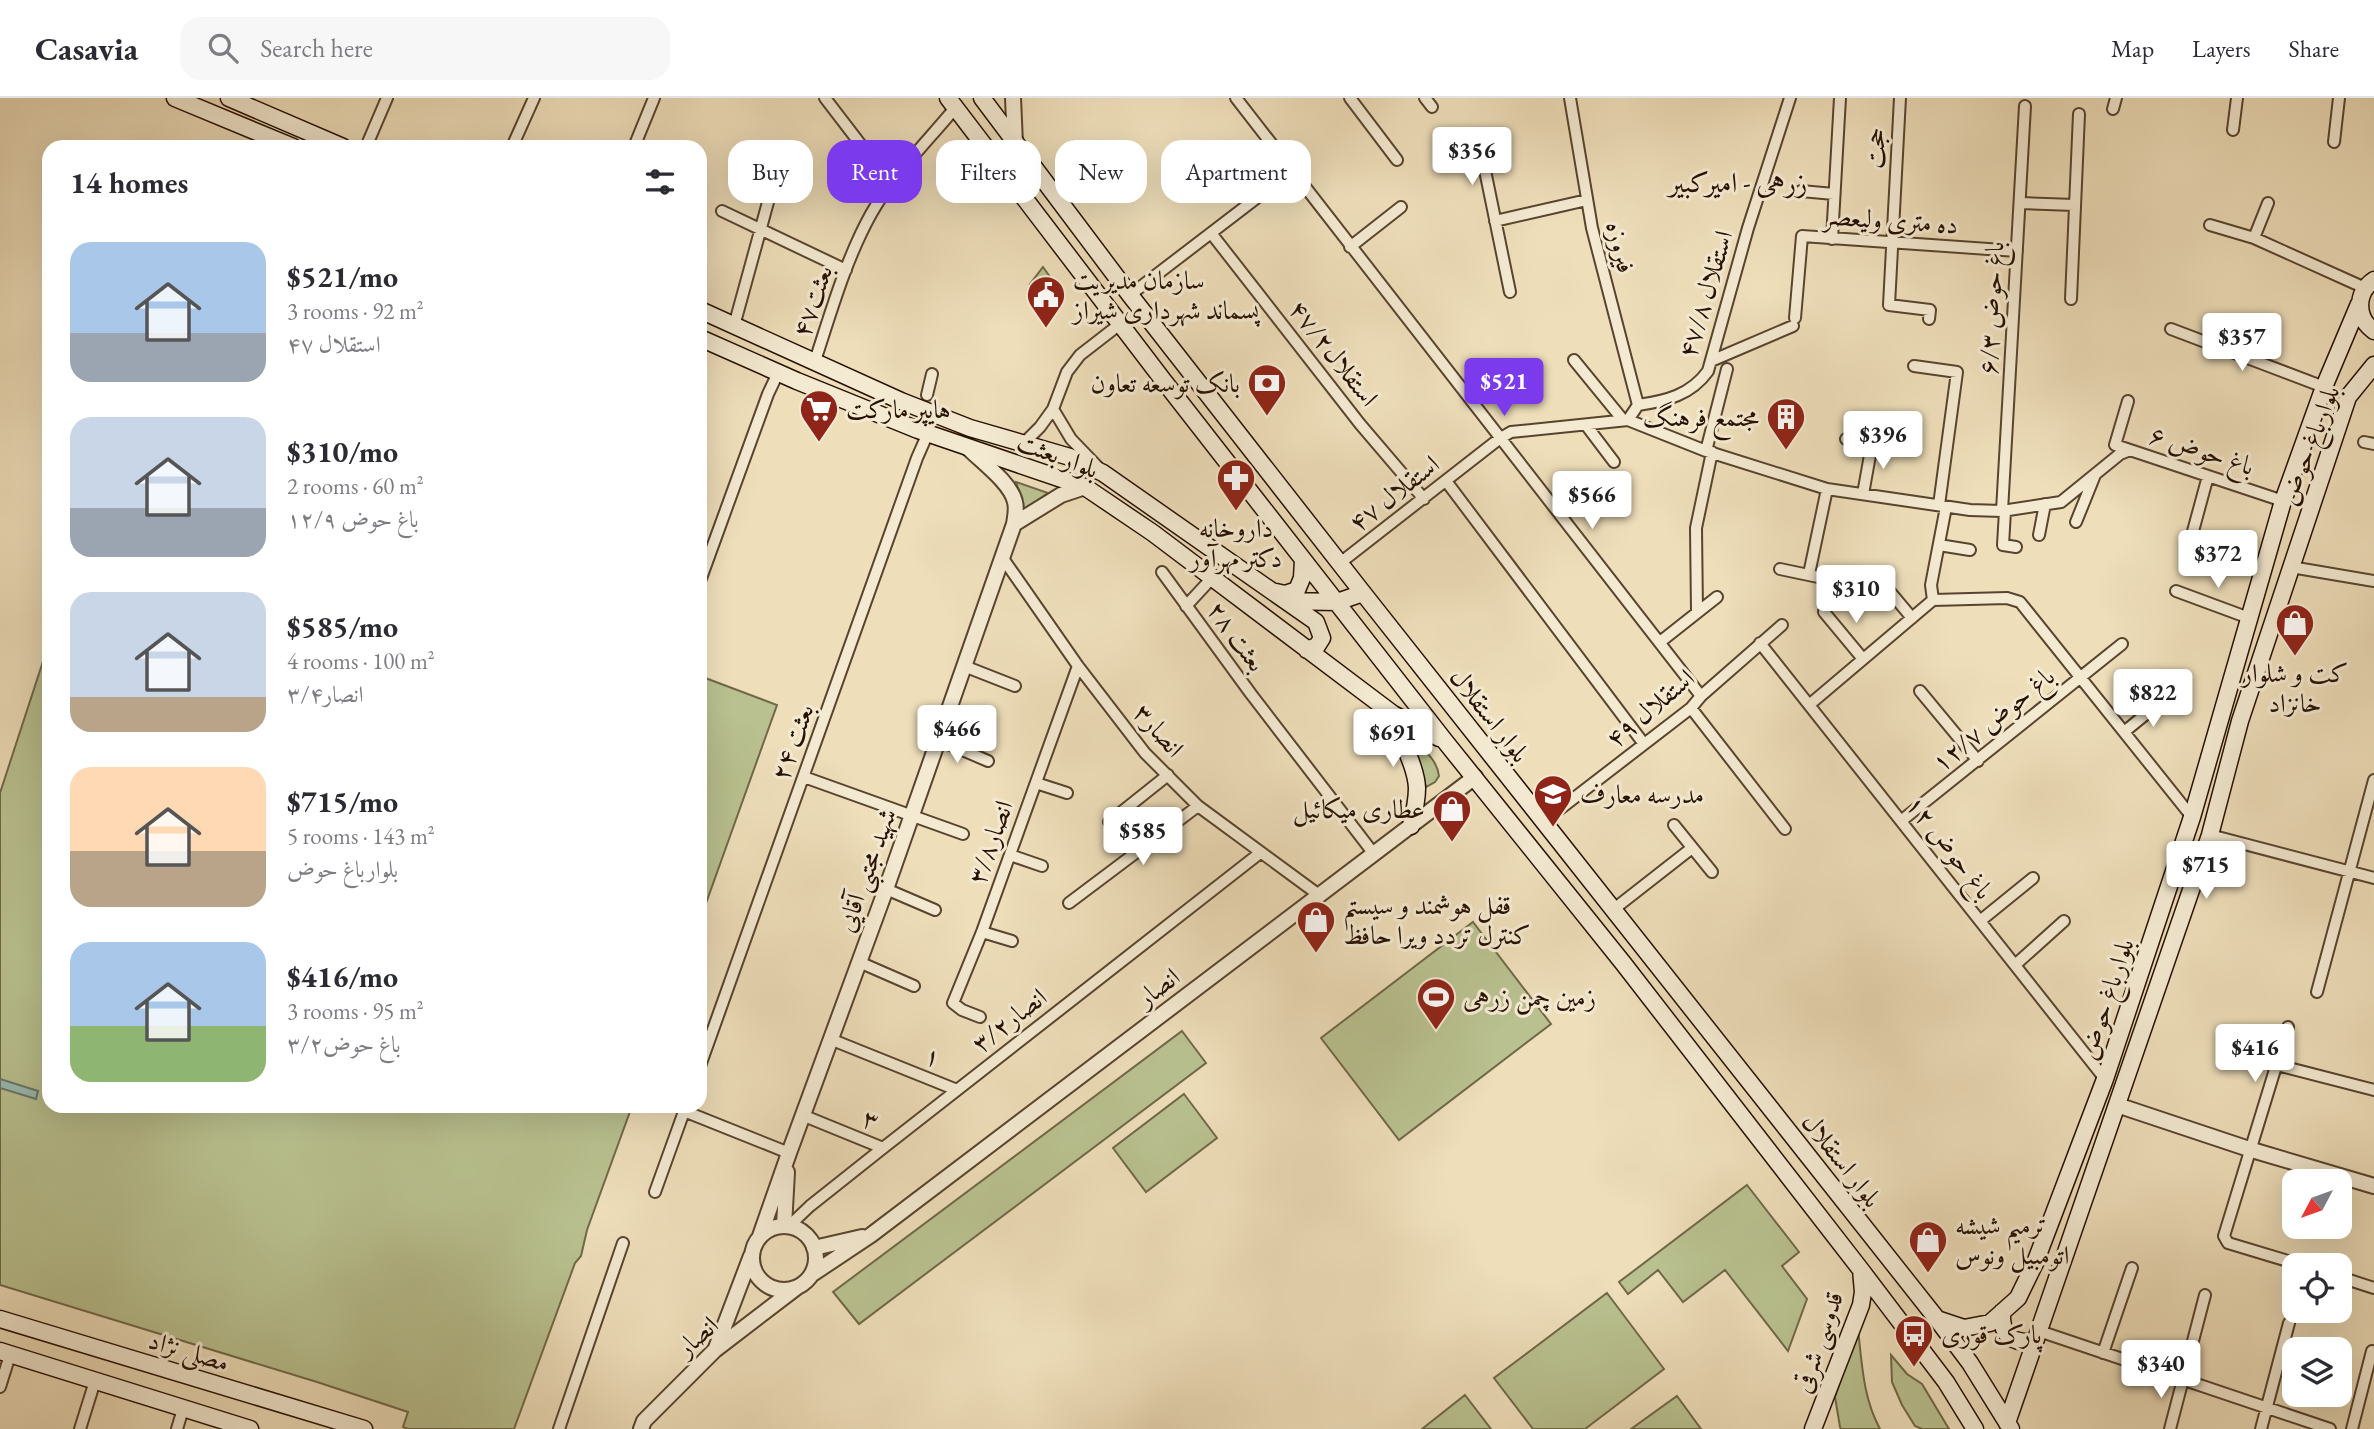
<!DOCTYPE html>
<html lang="en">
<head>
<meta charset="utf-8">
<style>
  :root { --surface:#fff; --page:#f7f7f7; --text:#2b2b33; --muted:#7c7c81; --line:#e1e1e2; --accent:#7c3aed }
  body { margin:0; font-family:"EB Garamond",Amiri,serif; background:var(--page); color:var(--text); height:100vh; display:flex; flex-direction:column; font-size:26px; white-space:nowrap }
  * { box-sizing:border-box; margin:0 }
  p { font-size:23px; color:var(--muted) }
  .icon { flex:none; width:38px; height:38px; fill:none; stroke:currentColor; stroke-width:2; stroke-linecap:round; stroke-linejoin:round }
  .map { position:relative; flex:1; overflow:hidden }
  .sheet { position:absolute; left:42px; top:42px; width:665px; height:973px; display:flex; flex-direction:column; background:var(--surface); border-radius:21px; box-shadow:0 7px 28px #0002 }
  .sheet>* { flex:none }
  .guide { position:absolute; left:728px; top:42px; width:665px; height:63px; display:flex; gap:14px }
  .needle { width:46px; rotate:229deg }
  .buttons { position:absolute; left:2282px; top:1071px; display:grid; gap:14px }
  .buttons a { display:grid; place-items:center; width:70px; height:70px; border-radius:14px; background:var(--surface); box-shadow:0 7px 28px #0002; font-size:35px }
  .price { position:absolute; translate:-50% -60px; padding:0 16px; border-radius:7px; background:#fff; color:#222; font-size:23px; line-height:46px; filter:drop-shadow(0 2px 4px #0008) }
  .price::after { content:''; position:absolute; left:50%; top:42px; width:21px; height:16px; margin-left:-10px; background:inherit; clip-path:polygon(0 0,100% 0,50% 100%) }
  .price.current { background:var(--accent); color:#fff }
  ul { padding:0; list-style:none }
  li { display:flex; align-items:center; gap:21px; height:175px; padding:0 28px }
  li span { display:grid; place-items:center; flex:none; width:196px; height:140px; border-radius:21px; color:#555 }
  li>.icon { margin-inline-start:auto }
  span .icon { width:84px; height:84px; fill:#fffc; stroke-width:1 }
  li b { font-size:30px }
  h2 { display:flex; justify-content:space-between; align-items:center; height:84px; padding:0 28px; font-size:30px }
  .pill { padding:0 24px; border-radius:21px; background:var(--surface); box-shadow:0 7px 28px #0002; font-size:24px; line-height:63px }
  .pill.current { background:var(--accent); color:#fff }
  header { display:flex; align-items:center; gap:42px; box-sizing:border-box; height:98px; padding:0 35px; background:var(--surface); border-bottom:2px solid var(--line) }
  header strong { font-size:33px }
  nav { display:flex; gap:38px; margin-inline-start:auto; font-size:24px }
  .search { width:490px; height:63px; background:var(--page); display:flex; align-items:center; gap:18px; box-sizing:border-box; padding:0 24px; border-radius:21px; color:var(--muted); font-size:26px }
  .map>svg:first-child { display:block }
  .green { fill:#b9c190; stroke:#706848; stroke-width:2 }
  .water { fill:#99bcb3; stroke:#6b776b; stroke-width:2 }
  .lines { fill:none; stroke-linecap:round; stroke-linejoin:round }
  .minor-casing { stroke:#58442e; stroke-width:14 }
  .tertiary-casing { stroke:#58442e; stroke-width:18 }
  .secondary-casing { stroke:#261000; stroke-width:19 }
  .minor { stroke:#f4ead2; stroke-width:10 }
  .tertiary { stroke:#f4ead2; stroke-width:14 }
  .secondary { stroke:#f4ead2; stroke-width:16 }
  .labels { text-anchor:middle; stroke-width:6; stroke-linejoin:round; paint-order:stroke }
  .street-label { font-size:26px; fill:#261000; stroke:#f4ead2 }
  .poi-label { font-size:26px; fill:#261000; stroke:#f4ead2; text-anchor:start }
  .neighbourhood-label { font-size:28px; fill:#261000; stroke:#f4ead2 }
</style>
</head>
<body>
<header>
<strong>Casavia</strong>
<div class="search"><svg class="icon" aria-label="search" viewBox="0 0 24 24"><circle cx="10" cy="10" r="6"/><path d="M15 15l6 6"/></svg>Search here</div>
<nav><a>Map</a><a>Layers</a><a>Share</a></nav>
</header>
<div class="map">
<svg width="2374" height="1331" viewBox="0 0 2374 1331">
  <rect width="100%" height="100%" fill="#eedeba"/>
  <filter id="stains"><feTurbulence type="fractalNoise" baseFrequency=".00286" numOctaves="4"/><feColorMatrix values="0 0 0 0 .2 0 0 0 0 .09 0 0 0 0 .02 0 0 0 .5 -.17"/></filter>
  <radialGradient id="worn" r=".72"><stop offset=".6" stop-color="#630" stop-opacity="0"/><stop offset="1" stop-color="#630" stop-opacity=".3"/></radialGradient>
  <path class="green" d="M1043,169l15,21 -3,5 -25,-9z
    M1016,384l32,11 -24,17z
    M49,545v463h583l-45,124 -6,26 -6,7 -61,166h-106l-5,-2 5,-15 -91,-30 -317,-97v-492z
    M700,578l77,29 -77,215z
    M1411,641c13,11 26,20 28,37l-4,6 -9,5 -5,-19 -15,-28z
    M1473,824l78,102 -152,116 -78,-102z
    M1182,933l24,32 -347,261 -26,-32z
    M1184,996l33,44 -71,54 -33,-44z
    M1747,1087l52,67 -17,14 25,33 -19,52 -63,-81 -42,32 -25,-32 -30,24 -9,-12z
    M1607,1195l57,76 -79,60h-52l-39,-51z
    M1858,1231c4,35 5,69 22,100h-39l-1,-2 -5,-30z
    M1891,1257l16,19 15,10 27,45h-27l-7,-3 -13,-21 -10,-23z
    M1465,1297l26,34h-69z
    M1677,1298l24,33h-70z"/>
  <path class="water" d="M0,981l38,12 -2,8 -36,-11z"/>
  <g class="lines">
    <g class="minor-casing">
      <path id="minor" d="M825,0l66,86
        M1236,0l465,598
        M1350,0l47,62
        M1425,0l7,9
        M1570,0l22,130 46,177
        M1900,0l-11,207 41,5 -1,9
        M2113,11l3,-11
        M2233,32l4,-32
        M2334,44l5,-44
        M1480,48l30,146
        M366,49l21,-49
        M512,49l22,-49
        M634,49l20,-49
        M1801,93l33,3
        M2021,105l53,2
        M722,113l124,59
        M1495,123l92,-21
        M2210,127l44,13 111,50
        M1211,135l149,191 64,75
        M2254,140l14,-35
        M1832,141l8,-141
        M1350,149l51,-40
        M1130,197l162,-124
        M2071,201l8,-185
        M1795,220l7,-82 215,15
        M734,228l42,-153
        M2171,231l153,58
        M1574,262l49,60
        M815,263c16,-49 31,-102 56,-147 22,-39 56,-72 84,-106
        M1711,263l82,-35
        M1914,268l43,6 -18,133
        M927,297l5,-21
        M2128,303l-13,44 15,5
        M1053,311l18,30 26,27
        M1628,322l10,-15c28,-4 53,-10 70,-34l40,-143 42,-130
        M1586,327l28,37
        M1846,341l26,5 -9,50
        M2364,344l10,2
        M1023,346l17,-17 13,-18 14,-37 13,-17 40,-31
        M1706,353l21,-82
        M1446,383l198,263
        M2002,413l23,-405
        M2005,413l-2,34 13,2
        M2076,424l19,-47
        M2039,437l6,-31
        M1939,447l31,5
        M1002,459l76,109 67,87 53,53 121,89
        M2186,459l22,-81
        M1340,465l159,-124 12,-7 117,-12 78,31 121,38 143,21 32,1 59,-9 59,-48 10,-4 153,51
        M2291,469l83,14
        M1780,471l76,16
        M1162,474l89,122 123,160
        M1809,476l18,-85
        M700,483l68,-187 10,-21
        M1886,489l26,31
        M2176,493l73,27
        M1933,502l74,-2 13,4 172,215
        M1933,502l-2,-15 15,-78
        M1186,508l26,-28
        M1697,514l-1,-84 16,-76
        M1824,514l39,47
        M1660,544l57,-45
        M1760,545l345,436
        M964,568l51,20
        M1920,593l58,70
        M1809,607l124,-105
        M1691,610l94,121
        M2124,634l38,-31
        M939,642l49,21
        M804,679l159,57
        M1036,685l31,10
        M1901,723l221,-177
        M1109,724l59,-47
        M1543,724l148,-114 10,-12 81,-71
        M1674,727l38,47
        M2210,737l164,43
        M1010,757l32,11
        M886,791l49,21
        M1069,805l129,-97
        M1614,811l78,-61
        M1980,823l53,-43
        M982,834l30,9
        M859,864l55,24
        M2015,867l49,-44
        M2317,894l57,-212
        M980,919l-18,-7 -9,-7 29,-71 96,-266
        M2288,929l-64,209 4,7 73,22
        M830,941l127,51
        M2277,967l97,25
        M700,968l217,-608 11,-25
        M684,1013l105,42
        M802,1017l81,33
        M655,1094l31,-86
        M789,1128l21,-20 73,-58 377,-295
        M2340,1179l34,11
        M2039,1233l291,98
        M2103,1255l29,-85
        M0,1289l10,-32
        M80,1331l15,-48
        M177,1331l6,-20
        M559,1331l64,-186
        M2170,1331l35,-134
        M2261,1331l28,-106
        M2352,1331l20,-78"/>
    </g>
    <g class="tertiary-casing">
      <path id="tertiary" d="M1013,0l2,45
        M968,350c14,14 43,35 47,54 2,7 0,15 -1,22l47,-29 24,-8
        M2117,1007l135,45 122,36
        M784,1128l3,-54
        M752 1160a32 32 0 1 1 64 0a32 32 0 1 1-64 0Z
        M760,1138l29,-83 97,-264 128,-365
        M814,1150l48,-11
        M811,1177l60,-40 604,-458
        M716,1250l35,-92
        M641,1331l3,-8 71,-71 81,-62"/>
    </g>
    <g class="secondary-casing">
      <path id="secondary" d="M175,0l118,49
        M229,0l114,49
        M948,0l215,282 281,360 179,223 238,307 85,112 29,47
        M982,0l148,197 233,298 574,726 33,44 41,66
        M2374,182c-19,13 -18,38 0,51
        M700,212l201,91 69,27 100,29 33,16 213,149 6,16 -5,8 -10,4
        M700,240l97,43 121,49 167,57 68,46 240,181 46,24
        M1276,494l9,2 12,-4 5,-12 1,-18
        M1288,503l49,1 26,-9
        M1393,616c6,24 23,51 24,74 0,13 -3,26 -6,38
        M2002,1214c-1,24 9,31 32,30
        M0,1221l364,110
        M1937,1221l27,9 26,-5 28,-25 17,-35 70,-184 87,-262 91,-316 41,-114 35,-83
        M0,1253l250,78
        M2007,1325l203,-588 30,-114 108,-324 26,-32
        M1813,1331l48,-124 2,-13 -2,-22"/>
    </g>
    <use href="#minor" class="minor"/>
    <use href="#tertiary" class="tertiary"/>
    <use href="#secondary" class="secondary"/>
  </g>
  <defs>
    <g id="civic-pin" transform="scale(2.0125)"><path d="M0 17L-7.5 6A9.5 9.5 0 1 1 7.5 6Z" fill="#8f2418" stroke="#f4ead2"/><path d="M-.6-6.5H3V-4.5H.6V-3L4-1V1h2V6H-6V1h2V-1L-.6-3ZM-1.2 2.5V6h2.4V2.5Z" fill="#fff"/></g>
    <g id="bank-pin" transform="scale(2.0125)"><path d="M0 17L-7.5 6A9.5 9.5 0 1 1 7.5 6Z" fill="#8f2418" stroke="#f4ead2"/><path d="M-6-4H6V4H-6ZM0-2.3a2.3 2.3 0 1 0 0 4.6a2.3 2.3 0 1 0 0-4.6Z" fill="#fff"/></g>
    <g id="supermarket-pin" transform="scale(2.0125)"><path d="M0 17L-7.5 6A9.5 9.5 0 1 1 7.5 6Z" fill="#8f2418" stroke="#f4ead2"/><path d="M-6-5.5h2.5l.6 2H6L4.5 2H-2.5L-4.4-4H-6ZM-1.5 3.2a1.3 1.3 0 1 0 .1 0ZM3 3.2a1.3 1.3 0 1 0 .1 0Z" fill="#fff"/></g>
    <g id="building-pin" transform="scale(2.0125)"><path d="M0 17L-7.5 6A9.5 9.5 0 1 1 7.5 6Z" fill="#8f2418" stroke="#f4ead2"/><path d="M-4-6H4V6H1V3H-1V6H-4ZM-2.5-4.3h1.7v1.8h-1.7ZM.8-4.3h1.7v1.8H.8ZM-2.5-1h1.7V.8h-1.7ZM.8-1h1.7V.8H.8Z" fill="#fff"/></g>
    <g id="pharmacy-pin" transform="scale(2.0125)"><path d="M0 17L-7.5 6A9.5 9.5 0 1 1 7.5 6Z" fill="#8f2418" stroke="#f4ead2"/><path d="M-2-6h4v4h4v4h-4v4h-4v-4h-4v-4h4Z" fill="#fff"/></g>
    <g id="shop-pin" transform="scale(2.0125)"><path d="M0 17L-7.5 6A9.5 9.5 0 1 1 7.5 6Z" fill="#8f2418" stroke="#f4ead2"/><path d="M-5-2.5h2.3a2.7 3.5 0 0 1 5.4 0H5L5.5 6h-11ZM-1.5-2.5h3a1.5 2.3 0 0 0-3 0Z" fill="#fff"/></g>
    <g id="school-pin" transform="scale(2.0125)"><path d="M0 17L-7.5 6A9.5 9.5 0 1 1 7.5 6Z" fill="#8f2418" stroke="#f4ead2"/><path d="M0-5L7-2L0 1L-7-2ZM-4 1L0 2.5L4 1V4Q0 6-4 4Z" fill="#fff"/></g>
    <g id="stadium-pin" transform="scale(2.0125)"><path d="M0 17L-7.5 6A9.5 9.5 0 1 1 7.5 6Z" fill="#8f2418" stroke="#f4ead2"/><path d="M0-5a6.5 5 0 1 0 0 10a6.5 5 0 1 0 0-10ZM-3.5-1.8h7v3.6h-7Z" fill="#fff"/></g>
    <g id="bus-pin" transform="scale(2.0125)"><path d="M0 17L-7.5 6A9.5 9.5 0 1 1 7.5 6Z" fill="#8f2418" stroke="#f4ead2"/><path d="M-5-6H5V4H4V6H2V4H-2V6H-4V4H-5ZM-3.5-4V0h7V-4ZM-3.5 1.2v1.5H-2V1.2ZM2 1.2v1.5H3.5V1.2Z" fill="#fff"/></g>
  </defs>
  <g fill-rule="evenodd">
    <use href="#civic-pin" x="1046" y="197"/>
    <use href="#bank-pin" x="1267" y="285"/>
    <use href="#supermarket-pin" x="819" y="311"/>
    <use href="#building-pin" x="1786" y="319"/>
    <use href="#pharmacy-pin" x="1236" y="380"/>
    <use href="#shop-pin" x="2295" y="525"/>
    <use href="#school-pin" x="1553" y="696"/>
    <use href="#shop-pin" x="1452" y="711"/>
    <use href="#shop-pin" x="1316" y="822"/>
    <use href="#stadium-pin" x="1436" y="899"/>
    <use href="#shop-pin" x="1928" y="1142"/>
    <use href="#bus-pin" x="1914" y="1236"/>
  </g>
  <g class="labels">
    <g class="street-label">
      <text transform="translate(1875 50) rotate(-87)" y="9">حجت</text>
      <text transform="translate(1891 122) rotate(4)" y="9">ده متری ولیعصر</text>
      <text transform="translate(1621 149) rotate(76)" y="9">فیروزه</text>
      <text transform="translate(1705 196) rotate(-73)" y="9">۴۷/۸ استقلال</text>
      <text transform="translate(812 203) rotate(-71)" y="9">بعثت۴۷</text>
      <text transform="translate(1991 210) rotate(-87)" y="9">۶/۳ باغ حوض</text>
      <text transform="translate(1334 255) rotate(52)" y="9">استقلال۴۷/۲</text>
      <text transform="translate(2309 347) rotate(-69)" y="9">بلوارباغ حوض</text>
      <text transform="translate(2202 352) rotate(18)" y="9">۶ باغ حوض</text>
      <text transform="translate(1058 357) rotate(21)" y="9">بلوار بعثت</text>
      <text transform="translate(1394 395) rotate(-38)" y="9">۴۷ استقلال</text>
      <text transform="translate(1237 538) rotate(54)" y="9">بعثت ۲۸</text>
      <text transform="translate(1650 610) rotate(-40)" y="9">۴۹ استقلال</text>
      <text transform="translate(1490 617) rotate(52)" y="9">بلوار استقلال</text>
      <text transform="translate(1993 621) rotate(-39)" y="9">۱۲/۷ باغ حوض</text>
      <text transform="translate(1159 632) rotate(49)" y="9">انصار۳</text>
      <text transform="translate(792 644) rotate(-70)" y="9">بعثت ۲۴</text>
      <text transform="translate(990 744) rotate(-70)" y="9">انصار۳/۸</text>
      <text transform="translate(1950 749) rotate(52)" y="9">۱۲ باغ حوض</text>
      <text transform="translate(866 772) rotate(-70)" y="9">شهید مجتبی آقایی</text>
      <text transform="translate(1158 889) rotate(-37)" y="9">انصار</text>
      <text transform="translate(2106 901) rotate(-72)" y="9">بلوارباغ حوض</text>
      <text transform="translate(1009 922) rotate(-38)" y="9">انصار۳/۲</text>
      <text transform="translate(933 958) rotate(22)" y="9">۱</text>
      <text transform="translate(871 1021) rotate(22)" y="9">۳</text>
      <text transform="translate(1842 1062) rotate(52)" y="9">بلوار استقلال</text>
      <text transform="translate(697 1238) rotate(-42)" y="9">انصار</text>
      <text transform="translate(1818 1244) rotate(-71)" y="9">قدوسی شرقی</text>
      <text transform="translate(189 1253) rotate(17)" y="9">مصلی نژاد</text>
    </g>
    <g class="poi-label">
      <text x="1073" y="191">سازمان مدیریت<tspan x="1073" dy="30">پسماند شهرداری شیراز</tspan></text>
      <text x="1240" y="294" text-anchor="end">بانک توسعه تعاون</text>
      <text x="846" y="320">هایپر مارکت</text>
      <text x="1759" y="328" text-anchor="end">مجتمع فرهنگ</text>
      <text x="1236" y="439" text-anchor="middle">داروخانه<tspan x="1236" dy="30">دکتر مهرآور</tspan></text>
      <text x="2295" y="584" text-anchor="middle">کت و شلوار<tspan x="2295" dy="30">خانزاد</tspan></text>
      <text x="1580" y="705">مدرسه معارف</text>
      <text x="1425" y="720" text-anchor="end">عطاری میکائیل</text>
      <text x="1343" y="816">قفل هوشمند و سیستم<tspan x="1343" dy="30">کنترل تردد ویرا حافظ</tspan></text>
      <text x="1463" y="908">زمین چمن زرهی</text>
      <text x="1955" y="1136">ترمیم شیشه<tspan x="1955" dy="30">اتومبیل ونوس</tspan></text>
      <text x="1941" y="1245">پارک قوری</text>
    </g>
    <g class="neighbourhood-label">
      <text x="1738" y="94">زرهی - امیرکبیر</text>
    </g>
  </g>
  <rect width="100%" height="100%" filter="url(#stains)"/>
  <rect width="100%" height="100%" fill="url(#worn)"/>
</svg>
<div class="buttons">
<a><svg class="needle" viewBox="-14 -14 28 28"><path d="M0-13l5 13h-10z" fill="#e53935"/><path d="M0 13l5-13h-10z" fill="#7c7c81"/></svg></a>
<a><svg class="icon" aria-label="locate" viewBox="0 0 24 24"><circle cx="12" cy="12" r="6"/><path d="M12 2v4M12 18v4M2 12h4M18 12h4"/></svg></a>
<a><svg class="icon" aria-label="layers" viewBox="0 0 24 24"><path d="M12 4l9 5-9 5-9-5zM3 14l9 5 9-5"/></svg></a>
</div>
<b class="price" style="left:1472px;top:89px">$356</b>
<b class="price" style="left:2242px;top:275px">$357</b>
<b class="price current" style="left:1504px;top:320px">$521</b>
<b class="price" style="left:1883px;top:373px">$396</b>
<b class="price" style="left:1592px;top:433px">$566</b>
<b class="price" style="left:2218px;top:492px">$372</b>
<b class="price" style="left:1856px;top:527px">$310</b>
<b class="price" style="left:2153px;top:631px">$822</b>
<b class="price" style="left:957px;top:667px">$466</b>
<b class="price" style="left:1393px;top:671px">$691</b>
<b class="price" style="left:1143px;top:769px">$585</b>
<b class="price" style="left:2206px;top:803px">$715</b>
<b class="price" style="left:2255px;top:986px">$416</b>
<b class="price" style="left:2161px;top:1302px">$340</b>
<div class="guide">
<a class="pill">Buy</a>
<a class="pill current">Rent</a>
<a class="pill">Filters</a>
<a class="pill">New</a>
<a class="pill">Apartment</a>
</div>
<section class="sheet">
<h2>14 homes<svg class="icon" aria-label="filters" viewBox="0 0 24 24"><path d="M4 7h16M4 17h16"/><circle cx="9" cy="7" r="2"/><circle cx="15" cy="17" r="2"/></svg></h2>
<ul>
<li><span style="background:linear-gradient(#a9c7e8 65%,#9aa5b1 0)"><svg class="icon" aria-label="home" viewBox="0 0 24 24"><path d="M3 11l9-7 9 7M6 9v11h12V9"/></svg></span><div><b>$521/mo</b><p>3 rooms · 92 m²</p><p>۴۷ استقلال</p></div></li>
<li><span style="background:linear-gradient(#c9d6e8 65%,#9aa5b1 0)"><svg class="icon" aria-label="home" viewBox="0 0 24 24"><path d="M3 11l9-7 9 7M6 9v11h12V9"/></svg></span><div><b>$310/mo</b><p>2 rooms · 60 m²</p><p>۱۲/۹ باغ حوض</p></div></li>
<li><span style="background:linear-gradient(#c9d6e8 75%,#b9a48a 0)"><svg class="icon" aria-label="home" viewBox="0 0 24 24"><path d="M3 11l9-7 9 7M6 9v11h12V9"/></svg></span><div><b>$585/mo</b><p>4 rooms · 100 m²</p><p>انصار۳/۴</p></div></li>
<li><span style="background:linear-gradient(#ffd9b3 60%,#b9a48a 0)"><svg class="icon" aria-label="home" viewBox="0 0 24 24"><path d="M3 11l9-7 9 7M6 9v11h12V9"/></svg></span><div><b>$715/mo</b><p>5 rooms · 143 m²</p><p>بلوارباغ حوض</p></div></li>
<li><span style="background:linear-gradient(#a9c7e8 60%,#8fb573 0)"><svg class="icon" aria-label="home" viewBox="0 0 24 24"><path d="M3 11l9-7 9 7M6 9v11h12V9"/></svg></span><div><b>$416/mo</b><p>3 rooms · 95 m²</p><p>باغ حوض۳/۲</p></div></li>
</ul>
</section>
</div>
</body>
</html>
